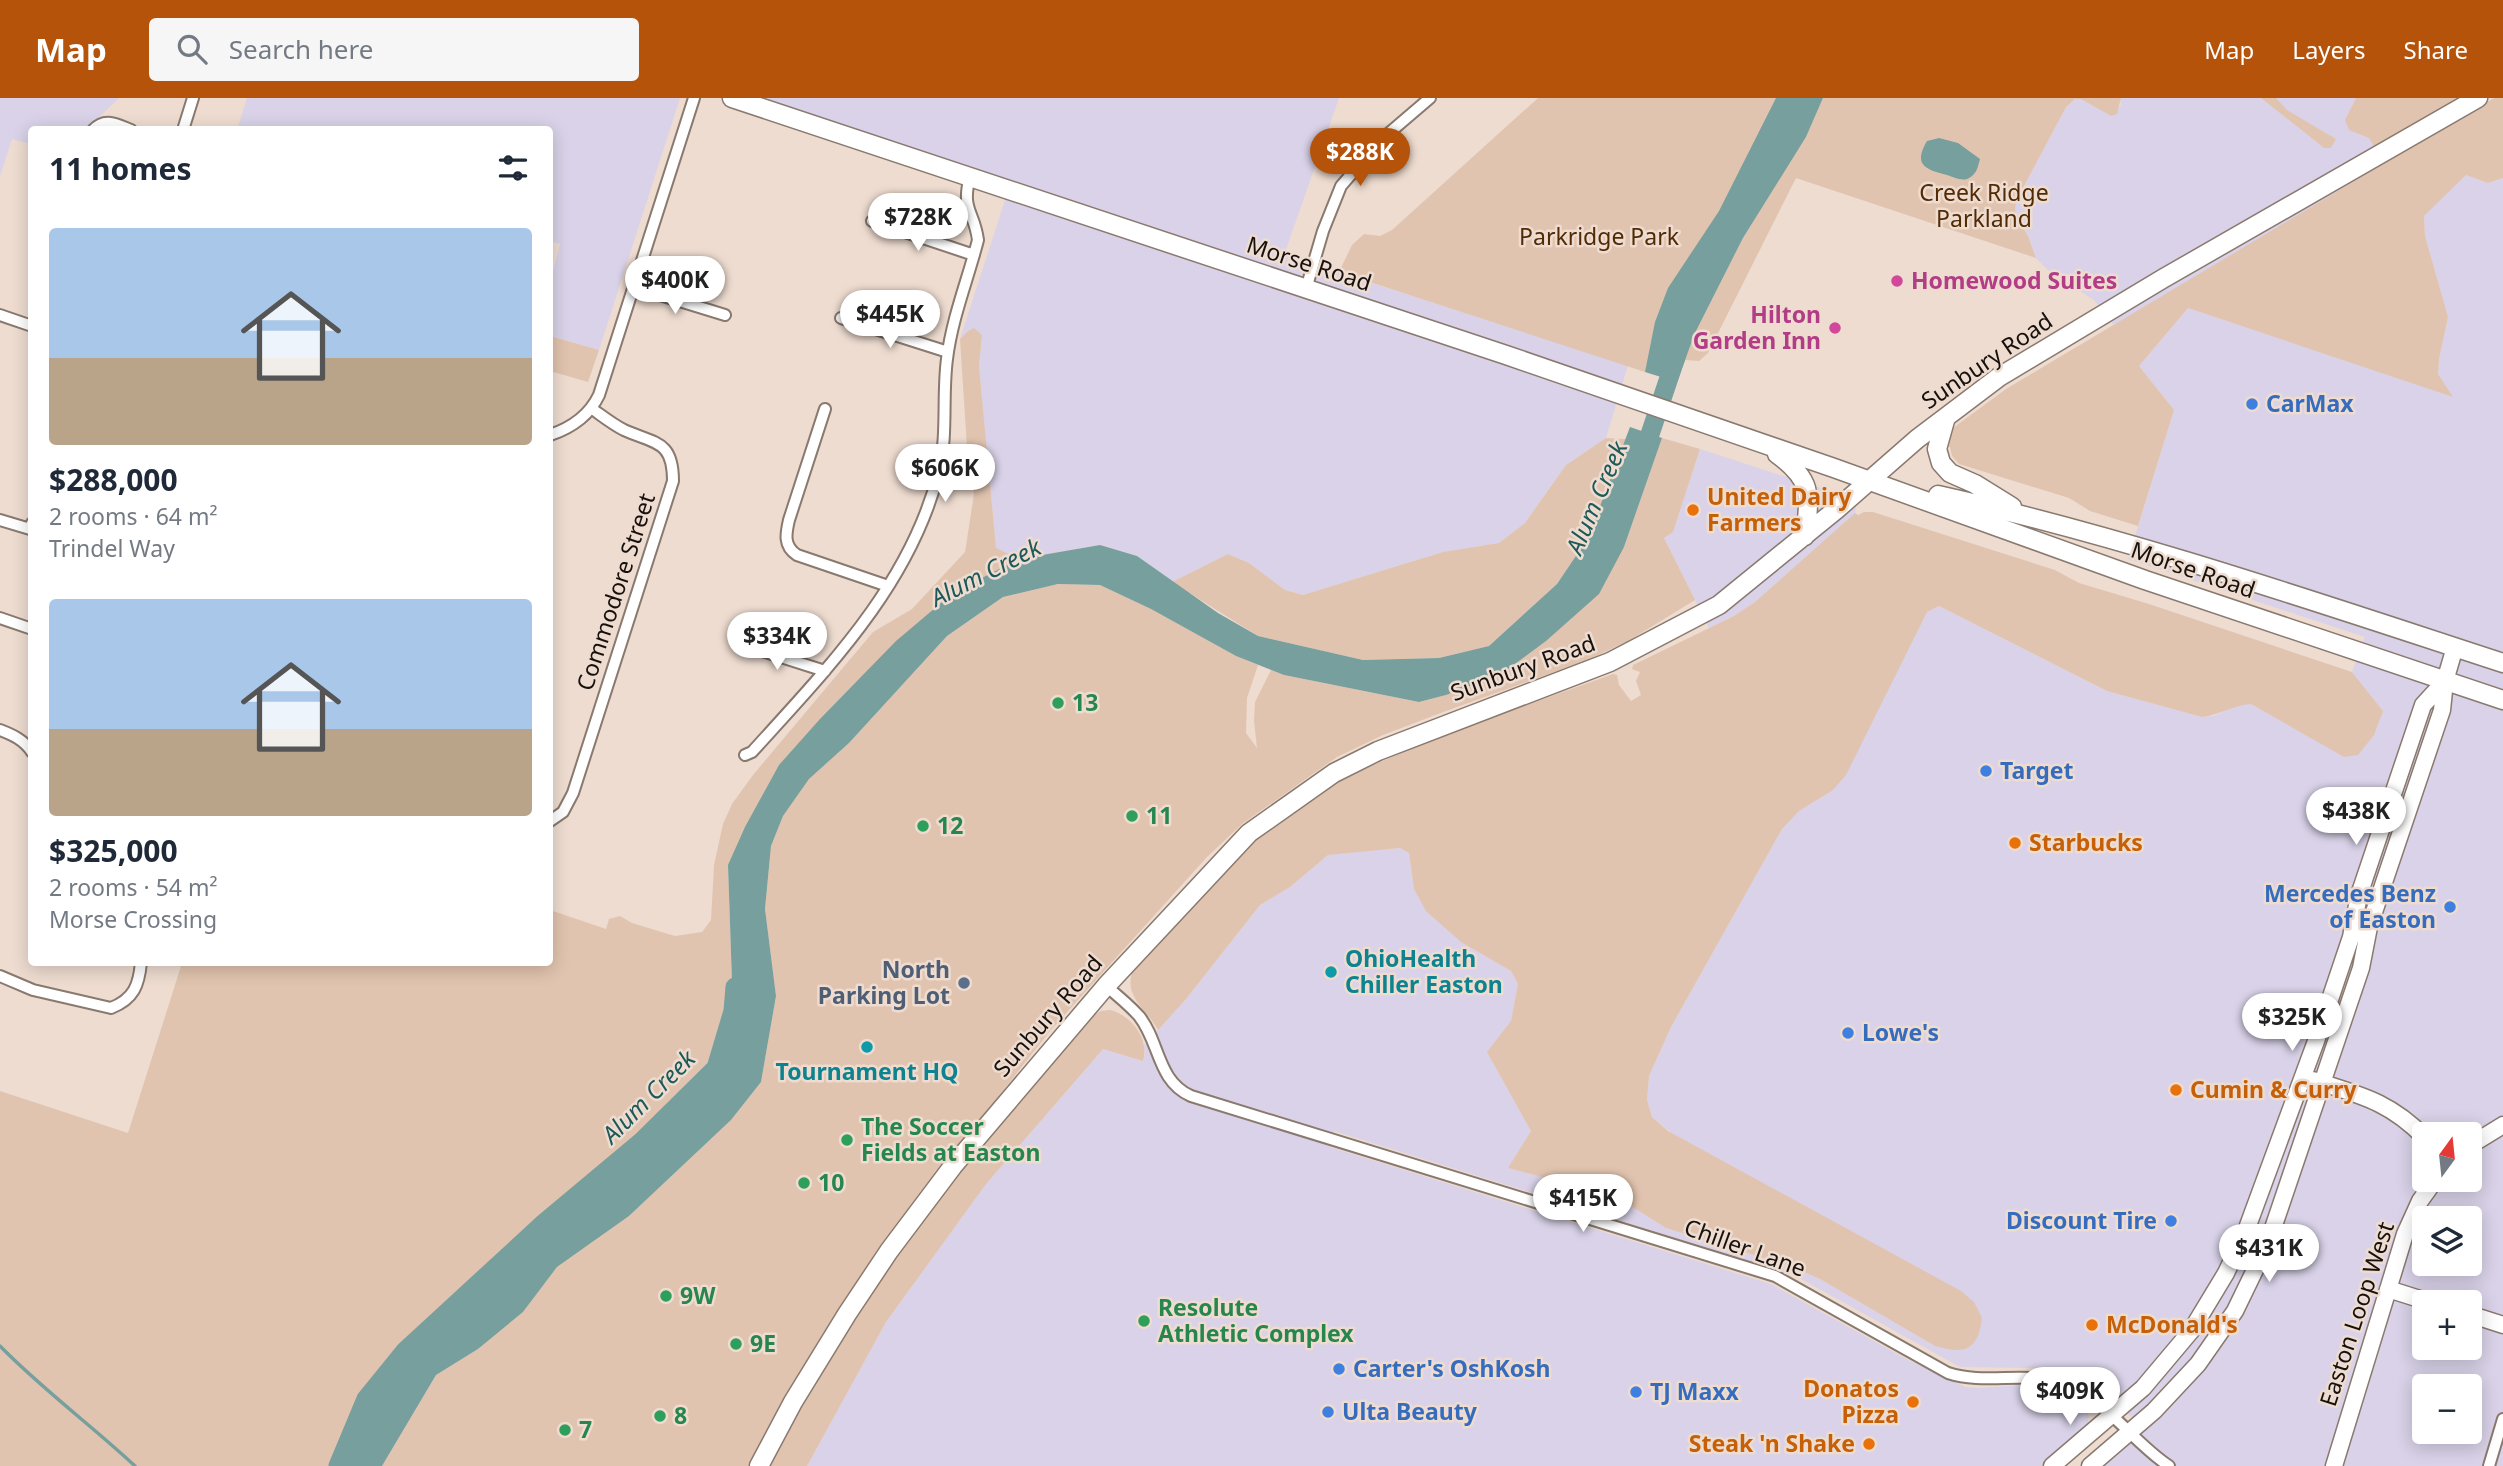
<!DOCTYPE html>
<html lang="en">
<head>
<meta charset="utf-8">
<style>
  :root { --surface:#fff; --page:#f6f6f7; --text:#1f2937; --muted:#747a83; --accent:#b45309 }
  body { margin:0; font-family:"Noto Sans",sans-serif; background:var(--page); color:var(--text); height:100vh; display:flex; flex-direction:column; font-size:26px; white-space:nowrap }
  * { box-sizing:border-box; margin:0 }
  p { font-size:23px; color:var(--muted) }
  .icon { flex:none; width:38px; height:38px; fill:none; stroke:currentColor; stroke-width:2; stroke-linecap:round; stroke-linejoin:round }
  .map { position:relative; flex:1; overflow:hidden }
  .sheet { position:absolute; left:28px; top:28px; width:525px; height:840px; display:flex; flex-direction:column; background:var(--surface); border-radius:7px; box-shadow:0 4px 18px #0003 }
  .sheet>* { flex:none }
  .needle { width:46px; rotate:15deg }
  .fabs { position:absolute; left:2412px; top:1024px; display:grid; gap:14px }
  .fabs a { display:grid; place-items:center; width:70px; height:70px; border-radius:7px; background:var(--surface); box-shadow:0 4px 18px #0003; font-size:35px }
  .price { position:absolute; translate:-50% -60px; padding:0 16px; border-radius:24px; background:#fff; color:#222; font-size:23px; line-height:46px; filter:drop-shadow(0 2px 4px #0008) }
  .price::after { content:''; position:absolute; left:50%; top:42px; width:21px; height:16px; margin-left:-10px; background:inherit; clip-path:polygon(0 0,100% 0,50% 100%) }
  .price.current { background:var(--accent); color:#fff }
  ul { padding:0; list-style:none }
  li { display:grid; align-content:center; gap:14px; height:371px; padding:0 21px }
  li span { display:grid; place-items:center; height:217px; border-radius:7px; color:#555 }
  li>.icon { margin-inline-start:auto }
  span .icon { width:126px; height:126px; fill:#fffc; stroke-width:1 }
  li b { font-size:30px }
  h2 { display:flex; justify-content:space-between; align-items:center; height:84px; padding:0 21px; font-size:30px }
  header { display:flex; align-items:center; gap:42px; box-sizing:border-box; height:98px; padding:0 35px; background:var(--accent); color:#fff }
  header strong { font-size:33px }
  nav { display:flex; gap:38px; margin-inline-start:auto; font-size:24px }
  .search { width:490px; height:63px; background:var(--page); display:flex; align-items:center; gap:18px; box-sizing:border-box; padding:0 24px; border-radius:7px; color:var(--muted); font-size:26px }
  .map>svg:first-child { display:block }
  .commercial { fill:#d9d2e8; fill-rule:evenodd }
  .green { fill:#e1c4af }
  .water { fill:#769f9e }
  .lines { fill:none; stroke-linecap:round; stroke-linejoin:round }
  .stream { stroke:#769f9e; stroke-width:3.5 }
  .river { stroke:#769f9e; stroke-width:19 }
  .street-casing { stroke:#89796e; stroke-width:14 }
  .secondary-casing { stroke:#89796e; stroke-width:19 }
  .primary-casing { stroke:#89796e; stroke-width:21 }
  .street { stroke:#fff; stroke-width:10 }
  .secondary { stroke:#fff; stroke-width:16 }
  .primary { stroke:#fff; stroke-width:18 }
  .hotel-dot { fill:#d1479c; stroke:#eedcd0; stroke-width:2.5 }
  .shop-dot { fill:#3f7fe0; stroke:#eedcd0; stroke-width:2.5 }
  .food-dot { fill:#e8710a; stroke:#eedcd0; stroke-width:2.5 }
  .leisure-dot { fill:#2e9e5b; stroke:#eedcd0; stroke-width:2.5 }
  .culture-dot { fill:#0f9aa8; stroke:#eedcd0; stroke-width:2.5 }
  .service-dot { fill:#5c6f8a; stroke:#eedcd0; stroke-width:2.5 }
  .labels { text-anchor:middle; stroke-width:5; stroke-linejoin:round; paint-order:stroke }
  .park-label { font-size:23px; fill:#522b05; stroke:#eedcd0 }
  .street-label { font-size:23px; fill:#17110d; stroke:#eedcd0 }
  .hotel-label { font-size:23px; font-weight:bold; fill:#b23c85; stroke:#eedcd0; text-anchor:start }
  .shop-label { font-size:23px; font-weight:bold; fill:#366cbe; stroke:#eedcd0; text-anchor:start }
  .food-label { font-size:23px; font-weight:bold; fill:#c56008; stroke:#eedcd0; text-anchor:start }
  .leisure-label { font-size:23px; font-weight:bold; fill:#27864d; stroke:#eedcd0; text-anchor:start }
  .culture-label { font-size:23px; font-weight:bold; fill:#0d838f; stroke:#eedcd0; text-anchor:start }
  .service-label { font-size:23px; font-weight:bold; fill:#4e5e75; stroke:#eedcd0; text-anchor:end }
  .water-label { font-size:24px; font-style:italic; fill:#1d5959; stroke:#eedcd0 }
</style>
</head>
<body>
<header>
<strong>Map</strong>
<div class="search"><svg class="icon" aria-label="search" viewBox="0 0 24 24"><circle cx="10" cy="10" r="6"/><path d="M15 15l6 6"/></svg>Search here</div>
<nav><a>Map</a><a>Layers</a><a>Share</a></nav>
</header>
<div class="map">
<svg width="2503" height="1368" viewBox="0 0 2503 1368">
  <rect width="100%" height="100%" fill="#eedcd0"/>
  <path class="commercial" d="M0,0h119l-32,31 -55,1 -1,14 -19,-5 -12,37z
    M247,0h433l-81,252 -49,-14v-52l10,-40 -10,-3v-111h-313z
    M768,0h571l-55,157 344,110 -22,73 -40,27 -41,58 -26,20 -56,9 -140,43 -18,-5 -36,-27 -21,-9 -56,28 -35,-26 -37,-11 -81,14 -23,-10 -17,-183 3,-31 -14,-4 -8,8 49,-151 -244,-82z
    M2120,0h141l63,50h7l5,-9 -50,-29 -10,-12h80l-11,22 5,10 19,8 17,25 -272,162 -20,-25 -43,-27 -15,-15 -8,-22 -13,-22 1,-13 50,-94 9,-8h7l29,17 10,-11z
    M2466,77l22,8 15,-5v1288h-405l48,-39 -57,-40 -23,-12 -32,-7 -74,-1 -166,-92 -460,-144 -4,16 441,137 139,77 55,26 14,1 43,-3 26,5 22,8 14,9 5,9 -2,12 -45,38h-1235l79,-144 100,-138 117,-135 40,12 2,-7 -1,-9 42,-46 74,-94 30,-18 38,-32 26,-3 46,-4 9,5 5,36 47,53 50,29 7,13 -7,37 -23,31 43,79 -23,37 107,28 51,32 127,39 27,12 115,67 -283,-229 -5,-17 2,-24 22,-49 111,-198 17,-18 34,-21 94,-178 12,-6 168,85 95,26 11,-1 28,-12h10l93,52 39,-45 -31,-39 13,-35 -237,-78 46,-149 -35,-44 49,-58 264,88 -14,-22 1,-15 9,-42 -23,-81 -1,-21zM2424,1036h45v46h-45zM2424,1120h45v46h-45zM2424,1204h45v46h-45zM2424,1288h45v46h-45z
    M1700,351l157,51 -2,13 -100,89 -21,14 -25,12 -45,-90 9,-6z"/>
  <path class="green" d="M1538,0h255l-119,243 -29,31 -306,-100 13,-27 12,-11 16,2 12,-6z
    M1823,0h298l-4,16 -6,2 -30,-17h-6l-9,8 -50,94 -1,13 13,22 8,22 -240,-80 -88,175 -9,8 -14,-1 10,-27 48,-95 63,-101z
    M2261,0h15l11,12 49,29 -5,9h-7z
    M2356,0h104l-85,50 -6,-10 -20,-8 -4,-10z
    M2494,0h9v80l-15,5 -22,-8 -42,41 1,20 23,81 -9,42 -1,15 15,23 -265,-89 -49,58 35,44 -36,116 -48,-15 -21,-13 -110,-34 -7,-8 -2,-9 -7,-2 10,-17 53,-39z
    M974,230l8,7 -3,31 17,182 23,11 -65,33 -226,273 5,146 -17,57 -74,73 -98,82 -16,27 -76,68 -47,33 -39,48 -28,67h-338v-375l128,42 54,-170 368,-1v-52l56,19 3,-10 11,-3 12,7 43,13 27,-4 9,-12 3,-55 9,-41 9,-20 21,-29 120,-143 39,-23 53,-57 9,-58 -6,-31 -8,-124 8,-8z
    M550,238l49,14 -11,32 -38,-11z
    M1606,340l20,1 -38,99 -31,46 -68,62 -50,12 -76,2 -105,-24 -86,-54 56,-28 21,9 36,27 18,5 140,-43 56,-9 26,-20 41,-58z
    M1662,340l38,11 -27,83 -9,6 31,62 -67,41 -43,20 -139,50 -63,24 -46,22 -95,67 -35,33 -157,174 -173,219 -45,71 -82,145h-368l54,-91 42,-26 45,-37 34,-45 72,-51 102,-96 30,-38 15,-86 -11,-87 6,-63 12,-30 26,-37 40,-36 98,-107 56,-39 55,-13 42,1 51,24 85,47 22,9 -11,33 -1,35 11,15 -3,-27 1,-19 16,-32 13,5 135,27 27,-7 54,-21 124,-127z
    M1864,414h9l182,58 24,13 70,21 203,68 31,39 -9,24 -16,20 -14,2 -93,-53c-17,1 -32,11 -49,13l-95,-26 -168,-85 -12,6 -81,163 -13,15 -34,21 -17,18 -111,198 -22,49 -2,24 5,17 16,14 293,160 13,11 8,16c-4,34 -18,36 -47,28l-115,-67 -27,-12 -127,-39 -51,-32 -107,-28 23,-37 -44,-79 24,-31 7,-37 -7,-13 -50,-29 -35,-31 -12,-22 -5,-36 -9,-5 -72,7 -38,32 -30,18 -74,94 -28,31c-12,-22 -37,-35 -24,-62l115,-126 96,-70 10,1 88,-38 170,-61 4,1 2,10 12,16 10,-6 -5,-14 4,-9 -8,-3 1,-4 101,-49 21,-14 100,-89 3,2z
    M1110,912c21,5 40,29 33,51l-40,-12 -117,135 -100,138 -79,144h-37l49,-96 121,-179 150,-174 11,-6z"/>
  <path class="water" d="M1776,0h47l-17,39 -63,101 -48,95 -18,49 -32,-10 10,-50 13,-34 51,-77z
    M1939,40l19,5 22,16c-2,7 -3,15 -11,19 -6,4 -16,-1 -22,-3 -22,-6 -34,-10 -20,-34z
    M1630,329l32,11 -38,109 -25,47 -53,47 -46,34 -54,20 -27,7 -135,-27 -48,-19 -85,-47 -51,-24 -42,-1 -55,13 -56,39 -98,107 -40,36 -26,37 -12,30 -6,63 11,87 -15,86 -30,38 -102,96 -72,51 -34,45 -45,37 -42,26 -54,91h-44l28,-67 39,-48 47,-33 76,-68 16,-27 98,-82 74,-73 17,-57 -5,-146 17,-38 34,-62 41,-46 76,-78 58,-49 65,-33 81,-14 37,11 81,57 40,23 105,24 76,-2 50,-12 68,-62 31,-46z"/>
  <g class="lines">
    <path class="stream" d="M0,1248c42,43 91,79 135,120"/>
    <path class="river" d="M1642,360l34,-101
      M338,1368l28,-67 39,-48 139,-128 98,-82 74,-73 17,-57 2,-24"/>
    <g class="street-casing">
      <path id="street" d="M93,32c12,-13 23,-6 38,0
        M183,32l10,-32
        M872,123l102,34
        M634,189l91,28
        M1306,191l17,-58 18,-45 41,-47 48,-41
        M0,217l32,11
        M841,220l107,34
        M825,311l-36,111c-3,13 -6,26 8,35l91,31
        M550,337c21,-7 39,-19 49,-40l95,-297
        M0,422l30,9 2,-6
        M0,520l32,11
        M740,546l85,27
        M0,632c13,5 24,10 32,22
        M745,657l7,-3c76,-84 159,-168 187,-281 9,-37 3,-75 8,-112 5,-41 21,-80 31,-119 -4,-30 -17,-29 -8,-64
        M550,723l13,-9 10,-19 100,-312c0,-41 -18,-37 -49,-51 -12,-6 -23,-15 -33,-22
        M0,878l33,14 78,18c23,-9 28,-23 30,-46
        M1106,888c11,9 23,19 33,30 21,26 18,65 52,80l584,180 173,97c37,12 76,-2 113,10 44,14 71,59 108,83
        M2489,1368l14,-47"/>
    </g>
    <g class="secondary-casing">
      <path id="secondary" d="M2313,982c46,15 76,21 111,57
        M2469,1048l34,-21
        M2388,1191l41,13
        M2469,1216l34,11
        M2052,1368l91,-78 48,-57 35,-58 20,-42 70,-190 35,-104 8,-42 64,-190 22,-24
        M2090,1368l64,-55 44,-47 37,-53 33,-68 93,-275 8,-41 73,-217 3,-29 10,-34
        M2334,1368l71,-232 15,-33 15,-21"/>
    </g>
    <g class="primary-casing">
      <path id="primary" d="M732,0l774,257 328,113 311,112 358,120
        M1946,319l-9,32 4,14 9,10 25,11 37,23
        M1777,356c36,26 33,41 28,82
        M1938,397c192,43 378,107 565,168
        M759,1368l34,-64 54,-88 42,-63 64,-85 153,-180 143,-153 85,-60 44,-22 232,-89 109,-57 118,-96 80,-70 82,-62 165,-99 314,-180"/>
    </g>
    <use href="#street" class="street"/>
    <use href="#secondary" class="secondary"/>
    <use href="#primary" class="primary"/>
  </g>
  <g class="hotel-dot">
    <circle cx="1897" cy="183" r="7"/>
    <circle cx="1835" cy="230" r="7"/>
  </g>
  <g class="shop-dot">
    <circle cx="2252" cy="306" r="7"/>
    <circle cx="1986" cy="673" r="7"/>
    <circle cx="2450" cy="809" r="7"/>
    <circle cx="1848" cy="935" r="7"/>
    <circle cx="2171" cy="1123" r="7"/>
    <circle cx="1339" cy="1271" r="7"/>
    <circle cx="1636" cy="1294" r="7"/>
    <circle cx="1328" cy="1314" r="7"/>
  </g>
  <g class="food-dot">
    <circle cx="1693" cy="412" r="7"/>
    <circle cx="2015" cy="745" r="7"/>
    <circle cx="2176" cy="992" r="7"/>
    <circle cx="2092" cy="1227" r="7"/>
    <circle cx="1913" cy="1304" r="7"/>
    <circle cx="1869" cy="1346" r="7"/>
  </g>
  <g class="leisure-dot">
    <circle cx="1058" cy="605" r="7"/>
    <circle cx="1132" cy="718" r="7"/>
    <circle cx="923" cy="728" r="7"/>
    <circle cx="847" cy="1042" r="7"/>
    <circle cx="804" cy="1085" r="7"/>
    <circle cx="666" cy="1198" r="7"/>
    <circle cx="1144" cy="1223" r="7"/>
    <circle cx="736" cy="1246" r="7"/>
    <circle cx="660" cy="1318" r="7"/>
    <circle cx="565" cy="1332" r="7"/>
  </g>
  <g class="culture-dot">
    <circle cx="1331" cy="874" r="7"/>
    <circle cx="867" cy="949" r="7"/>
  </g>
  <circle class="service-dot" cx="964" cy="885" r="7"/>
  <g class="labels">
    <g class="park-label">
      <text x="1984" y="103">Creek Ridge<tspan x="1984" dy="26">Parkland</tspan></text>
      <text x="1599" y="147">Parkridge Park</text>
    </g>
    <g class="street-label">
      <text transform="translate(1309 166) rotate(18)" y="8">Morse Road</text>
      <text transform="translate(1987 263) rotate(-34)" y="8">Sunbury Road</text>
      <text transform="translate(2193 472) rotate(19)" y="8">Morse Road</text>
      <text transform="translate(616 494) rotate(-72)" y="8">Commodore Street</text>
      <text transform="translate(1523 570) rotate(-20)" y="8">Sunbury Road</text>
      <text transform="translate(1048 918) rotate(-49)" y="8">Sunbury Road</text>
      <text transform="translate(1745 1150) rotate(20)" y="8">Chiller Lane</text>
      <text transform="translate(2357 1216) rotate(-72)" y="8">Easton Loop West</text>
    </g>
    <g class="hotel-label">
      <text x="1911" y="191">Homewood Suites</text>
      <text x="1821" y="225" text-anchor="end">Hilton<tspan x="1821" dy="26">Garden Inn</tspan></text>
    </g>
    <g class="shop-label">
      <text x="2266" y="314">CarMax</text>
      <text x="2000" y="681">Target</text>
      <text x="2436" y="804" text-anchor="end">Mercedes Benz<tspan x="2436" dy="26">of Easton</tspan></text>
      <text x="1862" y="943">Lowe's</text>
      <text x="2157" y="1131" text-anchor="end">Discount Tire</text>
      <text x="1353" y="1279">Carter's OshKosh</text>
      <text x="1650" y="1302">TJ Maxx</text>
      <text x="1342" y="1322">Ulta Beauty</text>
    </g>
    <g class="food-label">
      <text x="1707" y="407">United Dairy<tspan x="1707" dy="26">Farmers</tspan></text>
      <text x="2029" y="753">Starbucks</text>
      <text x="2190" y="1000">Cumin &amp; Curry</text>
      <text x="2106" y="1235">McDonald's</text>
      <text x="1899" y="1299" text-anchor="end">Donatos<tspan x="1899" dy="26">Pizza</tspan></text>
      <text x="1855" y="1354" text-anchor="end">Steak 'n Shake</text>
    </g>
    <g class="leisure-label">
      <text x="1072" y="613">13</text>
      <text x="1146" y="726">11</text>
      <text x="937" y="736">12</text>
      <text x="861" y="1037">The Soccer<tspan x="861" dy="26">Fields at Easton</tspan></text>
      <text x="818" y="1093">10</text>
      <text x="680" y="1206">9W</text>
      <text x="1158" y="1218">Resolute<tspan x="1158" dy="26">Athletic Complex</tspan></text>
      <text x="750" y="1254">9E</text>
      <text x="674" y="1326">8</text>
      <text x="579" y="1340">7</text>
    </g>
    <g class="culture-label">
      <text x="1345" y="869">OhioHealth<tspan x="1345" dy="26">Chiller Easton</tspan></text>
      <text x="867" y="982" text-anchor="middle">Tournament HQ</text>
    </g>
    <g class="service-label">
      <text x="950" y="880">North<tspan x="950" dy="26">Parking Lot</tspan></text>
    </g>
    <g class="water-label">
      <text transform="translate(1597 400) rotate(-67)" y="8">Alum Creek</text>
      <text transform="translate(986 475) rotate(-27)" y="8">Alum Creek</text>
      <text transform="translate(649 999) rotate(-45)" y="8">Alum Creek</text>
    </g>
  </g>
</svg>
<div class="fabs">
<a><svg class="needle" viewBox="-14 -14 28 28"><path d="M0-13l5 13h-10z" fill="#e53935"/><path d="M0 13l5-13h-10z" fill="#747a83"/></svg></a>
<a><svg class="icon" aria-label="layers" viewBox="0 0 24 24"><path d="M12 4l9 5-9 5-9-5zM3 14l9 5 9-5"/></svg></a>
<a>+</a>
<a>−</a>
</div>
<b class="price current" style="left:1360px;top:90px">$288K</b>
<b class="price" style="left:918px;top:155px">$728K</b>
<b class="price" style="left:675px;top:218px">$400K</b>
<b class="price" style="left:890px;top:252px">$445K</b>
<b class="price" style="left:945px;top:406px">$606K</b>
<b class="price" style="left:777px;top:574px">$334K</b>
<b class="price" style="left:2356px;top:749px">$438K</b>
<b class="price" style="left:2292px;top:955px">$325K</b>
<b class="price" style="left:1583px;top:1136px">$415K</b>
<b class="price" style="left:2269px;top:1186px">$431K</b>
<b class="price" style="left:2070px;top:1329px">$409K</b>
<section class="sheet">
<h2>11 homes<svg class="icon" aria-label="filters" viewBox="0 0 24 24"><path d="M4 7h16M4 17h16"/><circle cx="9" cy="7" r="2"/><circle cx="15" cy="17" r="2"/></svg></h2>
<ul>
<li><span style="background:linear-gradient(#a9c7e8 60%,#b9a48a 0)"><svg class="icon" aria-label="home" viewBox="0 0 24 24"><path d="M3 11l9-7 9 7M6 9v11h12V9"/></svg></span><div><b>$288,000</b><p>2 rooms · 64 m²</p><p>Trindel Way</p></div></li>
<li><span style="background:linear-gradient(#a9c7e8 60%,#b9a48a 0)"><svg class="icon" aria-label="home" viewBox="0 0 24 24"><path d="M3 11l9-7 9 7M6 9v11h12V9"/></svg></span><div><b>$325,000</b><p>2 rooms · 54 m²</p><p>Morse Crossing</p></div></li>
</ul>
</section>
</div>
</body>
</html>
